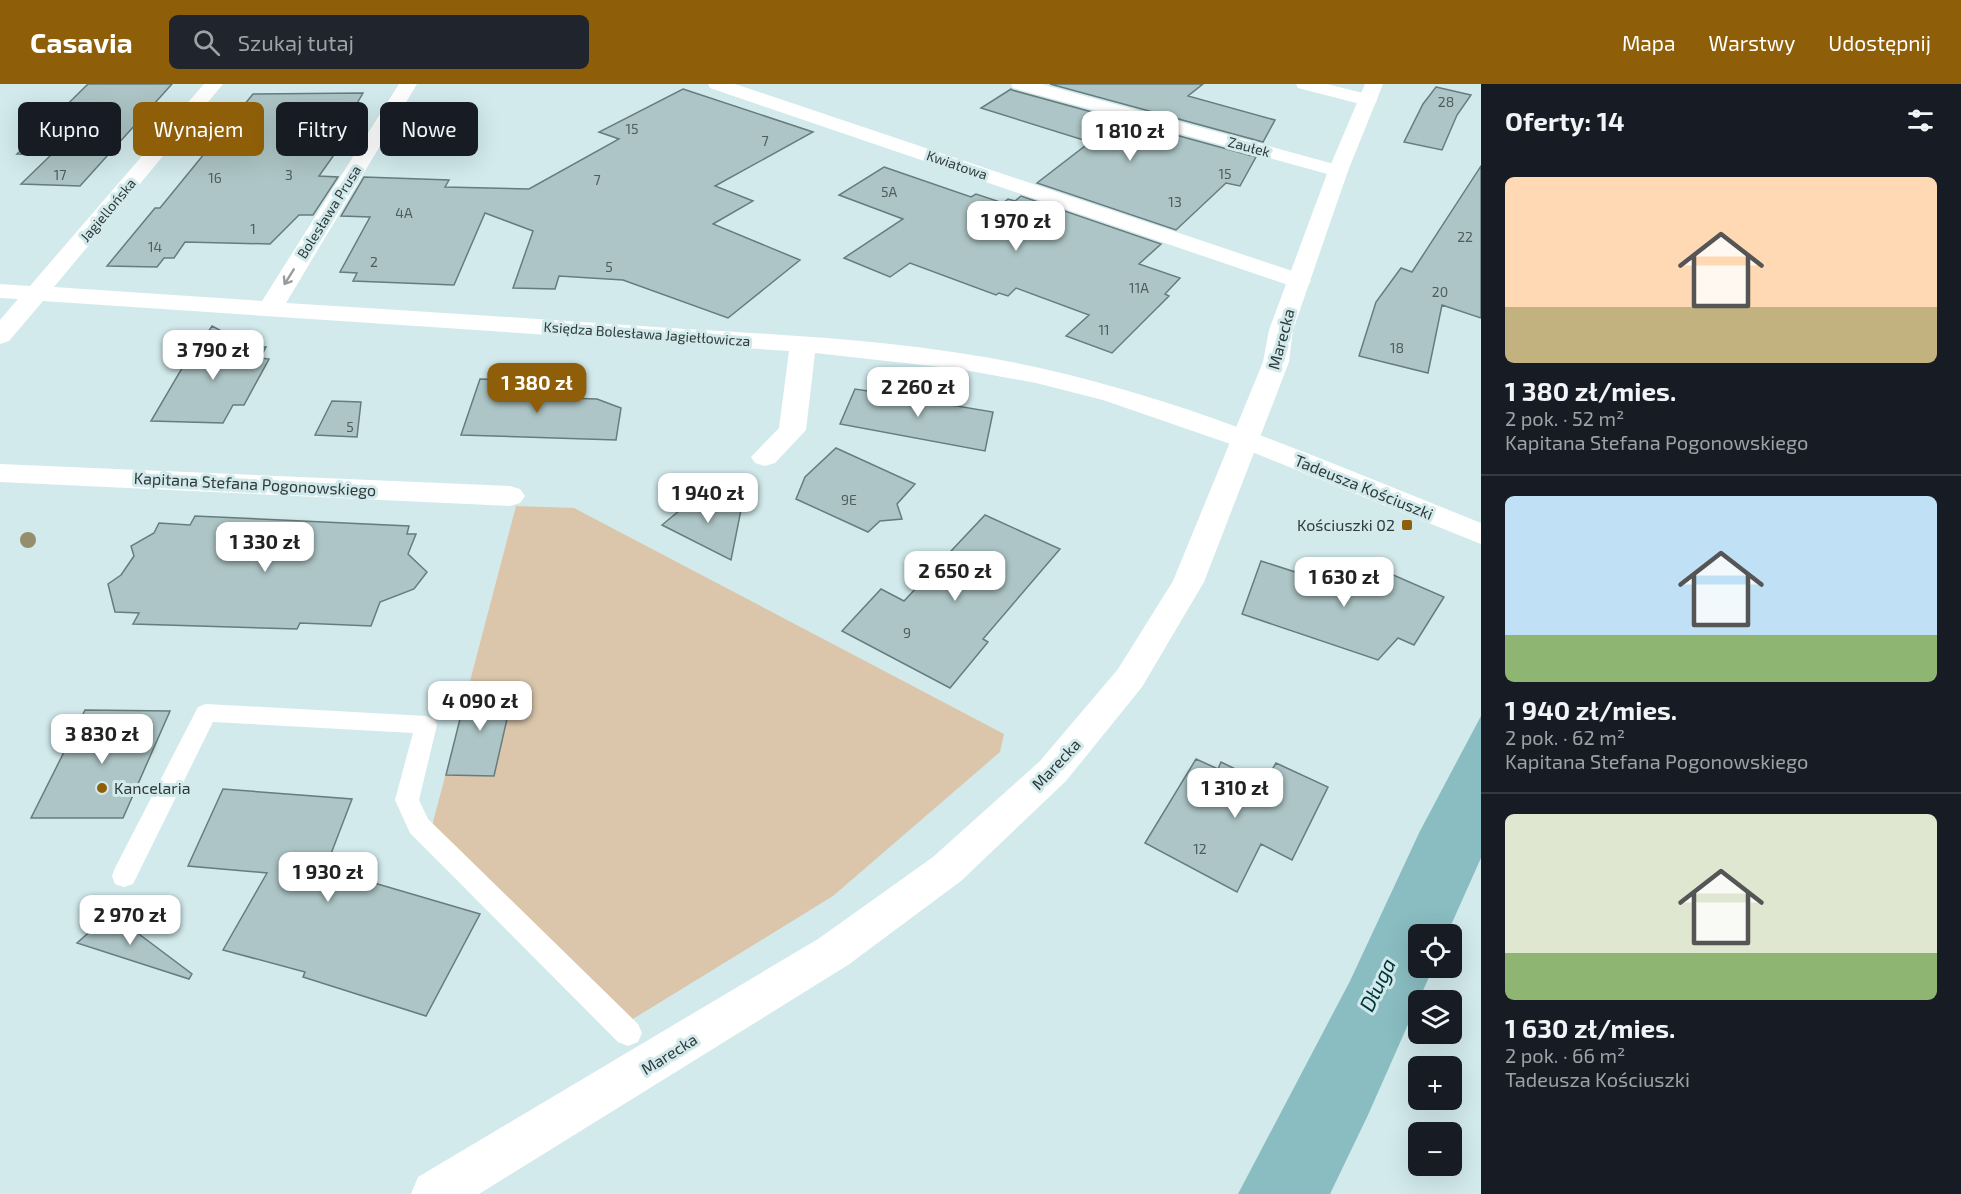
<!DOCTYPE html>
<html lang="pl">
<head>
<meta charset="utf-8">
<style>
  :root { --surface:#171b24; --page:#20242c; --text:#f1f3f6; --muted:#9ea1a6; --line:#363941; --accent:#8e5e08 }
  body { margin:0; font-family:"Exo 2",sans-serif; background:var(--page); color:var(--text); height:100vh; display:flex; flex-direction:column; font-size:22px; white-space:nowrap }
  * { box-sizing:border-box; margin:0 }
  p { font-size:20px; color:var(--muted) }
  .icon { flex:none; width:33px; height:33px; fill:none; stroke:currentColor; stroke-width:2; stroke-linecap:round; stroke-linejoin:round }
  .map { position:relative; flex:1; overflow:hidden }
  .drawer { display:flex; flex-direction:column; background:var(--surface); width:480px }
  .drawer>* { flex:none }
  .banner { position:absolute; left:18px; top:18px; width:570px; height:54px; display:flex; gap:12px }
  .buttons { position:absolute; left:1408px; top:840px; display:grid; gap:12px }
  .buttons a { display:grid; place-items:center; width:54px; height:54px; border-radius:9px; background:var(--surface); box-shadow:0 6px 24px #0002; font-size:30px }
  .price { position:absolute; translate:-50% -51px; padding:0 14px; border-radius:12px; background:#fff; color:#222; font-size:20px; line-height:39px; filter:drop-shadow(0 2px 3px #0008) }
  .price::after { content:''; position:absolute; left:50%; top:36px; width:18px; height:14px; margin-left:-9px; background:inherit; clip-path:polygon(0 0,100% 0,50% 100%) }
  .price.current { background:var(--accent); color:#fff }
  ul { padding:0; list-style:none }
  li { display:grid; align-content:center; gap:12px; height:318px; padding:0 24px }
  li+li { border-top:2px solid var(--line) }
  li span { display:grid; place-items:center; height:186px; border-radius:9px; color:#555 }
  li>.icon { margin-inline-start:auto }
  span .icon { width:108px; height:108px; fill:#fffc; stroke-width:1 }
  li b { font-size:26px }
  h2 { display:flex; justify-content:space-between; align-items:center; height:72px; padding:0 24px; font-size:26px }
  .pill { padding:0 21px; border-radius:9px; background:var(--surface); box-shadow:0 6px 24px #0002; font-size:21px; line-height:54px }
  .pill.current { background:var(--accent); color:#fff }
  header { display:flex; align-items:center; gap:36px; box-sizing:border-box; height:84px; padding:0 30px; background:var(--accent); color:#fff }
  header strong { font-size:28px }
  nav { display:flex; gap:33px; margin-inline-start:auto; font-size:21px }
  .search { width:420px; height:54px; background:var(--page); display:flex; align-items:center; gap:15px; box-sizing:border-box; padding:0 21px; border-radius:9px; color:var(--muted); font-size:22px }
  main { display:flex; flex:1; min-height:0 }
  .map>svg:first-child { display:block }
  .green { fill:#dbc6ab }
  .water { fill:#89bdc1 }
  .building { fill:#adc5c6; stroke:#677c7e; stroke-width:1.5 }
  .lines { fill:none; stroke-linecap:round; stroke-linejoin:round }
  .service { fill:#fff; fill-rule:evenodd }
  .minor { fill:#fff; fill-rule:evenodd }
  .tertiary { fill:#fff; fill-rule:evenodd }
  .tree { fill:#968d6c }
  .oneway { stroke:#989c9c }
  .poi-dot { fill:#8e5e08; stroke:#d2eaec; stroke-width:2 }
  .labels { text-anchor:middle; stroke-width:6; stroke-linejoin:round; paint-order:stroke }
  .number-label { font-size:14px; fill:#4f5d5d }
  .far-street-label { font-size:14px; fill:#303a3a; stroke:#d2eaec }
  .street-label { font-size:16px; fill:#303a3a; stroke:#d2eaec }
  .poi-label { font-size:16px; fill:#303a3a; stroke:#d2eaec; text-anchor:end }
  .near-water-label { font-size:21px; font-style:italic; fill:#003437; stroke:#d2eaec }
</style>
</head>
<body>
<header>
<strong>Casavia</strong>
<div class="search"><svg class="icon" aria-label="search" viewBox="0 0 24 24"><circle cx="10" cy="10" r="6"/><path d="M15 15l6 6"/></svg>Szukaj tutaj</div>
<nav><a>Mapa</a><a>Warstwy</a><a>Udostępnij</a></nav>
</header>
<main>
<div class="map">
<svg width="1481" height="1110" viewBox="0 0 1481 1110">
  <rect width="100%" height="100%" fill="#d2eaec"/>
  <path class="green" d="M516,422l58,2 430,226 -4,18 -167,144 -205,126 -196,-196z"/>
  <path class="water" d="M1481,632v142l-34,76h-28v34h14l-65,147 -38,79h-92l112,-213 70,-150z"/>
  <path class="building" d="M88,0h84l-92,102 -59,-2 30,-29 -34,-1z
    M1050,0h153l-15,12 87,24 -12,22z
    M1436,3l35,8 -14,20 -15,35 -38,-8 19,-38z
    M683,5l130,43 -98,54 38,15 -40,23 87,36 -72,58 -105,-38 -64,-4 -4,13 -42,-1 20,-57 -48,-18 -31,72 -101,-4 4,-8 -17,-1 30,-55 -29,-1 23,-39 85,3 -4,7 84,2 90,-50 -20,-7z
    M1011,5l1,1 244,67 -16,29 -14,-3 -50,47 -139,-47 53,-41 -109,-34z
    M363,9l-30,52h8l-22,31 19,1 -25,38h-14l-29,29 -85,-2 -11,16h-10l-7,9 -50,-1 48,-58h5l93,-114z
    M1481,82v152l-39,-13 -14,68 -69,-17 17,-54 25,-34 11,4z
    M884,83l87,30 5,-3 27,9 5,-4 7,2 6,-5 140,48 -22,20 41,14 -15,16 4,2 -57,57 -46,-17 23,-21 -73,-27 -8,8 -9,-3 -3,2 -86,-32 -20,14 -46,-19 59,-39 -64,-24z
    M212,242l21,11 -4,9 37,1 -6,11 9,1 -25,46h-11l-10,18 -72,-2 44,-75h4z
    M480,295l59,2 -5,16 63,2 24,9 -5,32 -155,-5z
    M882,304l40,8 -1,4 72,12 -8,39 -145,-27 15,-35 26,4z
    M332,317l29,1 -4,35 -42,-2z
    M836,364l79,36 -18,20 5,15 -22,2 -12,11 -72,-33 9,-22z
    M703,407l38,19 -10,50 -69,-35z
    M985,431l75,34 -77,90 5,3 -38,46 -108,-57 39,-42 23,12z
    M195,432l214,10 -2,8h9l-8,20 19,18 -13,17 -34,13 -9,24 -71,-3 -3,6 -164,-5 6,-11 -24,-1 -7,-28 13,-9 13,-19 -3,-10 23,-13 5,-10 31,2z
    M1261,477l81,26 19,-26 83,36 -30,48 -16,-7 -20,22 -136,-46z
    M468,603l46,1 -20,88 -48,-1z
    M85,626l85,1 -47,107h-92z
    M1196,675l22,10 3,-7 43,21 12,-20 52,24 -36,73 -31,-16 -24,48 -92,-49z
    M223,705l129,10 -28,73 42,3 -2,5 116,34 -54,102 -123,-39 2,-5 -82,-22 44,-77 -79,-7z
    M111,829l81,61 -3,5 -112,-36z"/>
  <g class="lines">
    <path class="service" d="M206,620l220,12 8,3 3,6 -18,75 9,19 210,205 4,9 -4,9 -10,4 -10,-4 -208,-209 -15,-33 18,-67 -200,-11 -80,162 -9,3 -9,-3 -3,-8 3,-8 83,-161z"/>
    <path class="minor" d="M204,0h19l-169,203 208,14 137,-217h18l-131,219c133,8 266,17 399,26 119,7 238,13 355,39 153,34 296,97 441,155v21l-239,-96 -139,-48 -67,-17 -77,-14 -144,-16 -9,77 -31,33 -10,3 -10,-3 -4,-6 28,-29 10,-77 -746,-50 -34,40 -9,3v-24l18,-21 -18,-1v-14l30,2z
      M708,0h27l572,192 4,5 -4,5 -8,2 -8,-2 -581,-198z
      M1011,0h30l304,83 3,4 -3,4 -7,2 -7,-2 -318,-87z
      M1296,0h31l48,12 2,4 -2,4 -7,2 -70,-18z
      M0,380l510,22 10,3 5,7 -5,7 -10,3 -510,-24z"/>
    <path class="tertiary" d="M1365,0h18l-35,87 -55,159 -4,32 -85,220 -62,105 -76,94 -105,100 -113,84 -369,229h-68l7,-17 400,-238 115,-82 107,-96 78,-92 55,-88 90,-219 6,-32 59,-159z"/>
  </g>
  <circle class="tree" cx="28" cy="456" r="8"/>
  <defs><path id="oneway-shaft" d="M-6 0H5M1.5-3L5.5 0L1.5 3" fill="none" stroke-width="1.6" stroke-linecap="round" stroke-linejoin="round" transform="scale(1.5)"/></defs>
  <use class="oneway" href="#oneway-shaft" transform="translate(289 193) rotate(122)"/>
  <g class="poi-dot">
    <rect x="1401" y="435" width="12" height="12" rx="3"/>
    <circle cx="102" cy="704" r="6"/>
  </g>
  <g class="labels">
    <g class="number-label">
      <text x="1446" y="23">28</text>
      <text x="632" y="50">15</text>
      <text x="765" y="62">7</text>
      <text x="1225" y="95">15</text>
      <text x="60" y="96">17</text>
      <text x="289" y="96">3</text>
      <text x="215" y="99">16</text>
      <text x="597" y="101">7</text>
      <text x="889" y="113">5A</text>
      <text x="1175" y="123">13</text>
      <text x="404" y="134">4A</text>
      <text x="253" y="150">1</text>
      <text x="1465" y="158">22</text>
      <text x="155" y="168">14</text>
      <text x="374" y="183">2</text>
      <text x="609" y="188">5</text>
      <text x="1139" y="209">11A</text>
      <text x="1440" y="213">20</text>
      <text x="1104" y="251">11</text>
      <text x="1397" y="269">18</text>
      <text x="350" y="348">5</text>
      <text x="849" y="421">9E</text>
      <text x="907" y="554">9</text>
      <text x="1200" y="770">12</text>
    </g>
    <g class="far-street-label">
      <text transform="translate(1249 63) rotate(15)" y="5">Zaułek</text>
      <text transform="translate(957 81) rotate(19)" y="5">Kwiatowa</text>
      <text transform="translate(108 126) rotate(-50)" y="5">Jagiellońska</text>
      <text transform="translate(329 128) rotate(-58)" y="5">Bolesława Prusa</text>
      <text transform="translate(647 250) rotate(4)" y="5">Księdza Bolesława Jagiełłowicza</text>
    </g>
    <g class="street-label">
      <text transform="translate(1281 255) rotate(-75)" y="6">Marecka</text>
      <text transform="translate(255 400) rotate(3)" y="6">Kapitana Stefana Pogonowskiego</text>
      <text transform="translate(1364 403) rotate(22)" y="6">Tadeusza Kościuszki</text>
      <text transform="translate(1056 680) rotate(-47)" y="6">Marecka</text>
      <text transform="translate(669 970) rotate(-32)" y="6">Marecka</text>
    </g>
    <g class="poi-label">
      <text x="1395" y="447">Kościuszki 02</text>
      <text x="114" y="710" text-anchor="start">Kancelaria</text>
    </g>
    <g class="near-water-label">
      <text transform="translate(1378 901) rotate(-64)" y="7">Długa</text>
    </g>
  </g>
</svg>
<div class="buttons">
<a><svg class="icon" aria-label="locate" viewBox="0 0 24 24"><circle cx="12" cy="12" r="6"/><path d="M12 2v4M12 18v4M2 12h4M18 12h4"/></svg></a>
<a><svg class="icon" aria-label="layers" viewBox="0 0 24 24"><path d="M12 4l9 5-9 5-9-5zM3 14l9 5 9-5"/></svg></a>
<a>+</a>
<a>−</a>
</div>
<b class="price" style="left:1130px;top:78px">1 810 zł</b>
<b class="price" style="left:1016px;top:168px">1 970 zł</b>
<b class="price" style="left:213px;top:297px">3 790 zł</b>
<b class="price current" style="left:537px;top:330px">1 380 zł</b>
<b class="price" style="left:918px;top:334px">2 260 zł</b>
<b class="price" style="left:708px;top:440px">1 940 zł</b>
<b class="price" style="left:265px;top:489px">1 330 zł</b>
<b class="price" style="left:955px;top:518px">2 650 zł</b>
<b class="price" style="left:1344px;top:524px">1 630 zł</b>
<b class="price" style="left:480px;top:648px">4 090 zł</b>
<b class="price" style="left:102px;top:681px">3 830 zł</b>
<b class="price" style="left:1235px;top:735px">1 310 zł</b>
<b class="price" style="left:328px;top:819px">1 930 zł</b>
<b class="price" style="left:130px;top:862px">2 970 zł</b>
<div class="banner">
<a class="pill">Kupno</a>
<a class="pill current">Wynajem</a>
<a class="pill">Filtry</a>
<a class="pill">Nowe</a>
</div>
</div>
<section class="drawer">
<h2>Oferty: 14<svg class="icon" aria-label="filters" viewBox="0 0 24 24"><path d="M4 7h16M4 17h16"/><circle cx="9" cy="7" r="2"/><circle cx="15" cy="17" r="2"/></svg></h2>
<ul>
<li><span style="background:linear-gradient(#ffd9b3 70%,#c2b280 0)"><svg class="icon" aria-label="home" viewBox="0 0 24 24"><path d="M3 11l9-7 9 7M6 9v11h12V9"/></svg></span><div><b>1 380 zł/mies.</b><p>2 pok. · 52 m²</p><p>Kapitana Stefana Pogonowskiego</p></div></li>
<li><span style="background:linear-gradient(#bfe0f5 75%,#8fb573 0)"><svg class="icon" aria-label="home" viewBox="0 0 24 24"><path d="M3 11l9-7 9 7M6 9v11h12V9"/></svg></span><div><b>1 940 zł/mies.</b><p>2 pok. · 62 m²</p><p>Kapitana Stefana Pogonowskiego</p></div></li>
<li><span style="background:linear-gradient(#dfe7d0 75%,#8fb573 0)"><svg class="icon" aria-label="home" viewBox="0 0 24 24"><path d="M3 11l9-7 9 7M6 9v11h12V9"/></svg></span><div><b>1 630 zł/mies.</b><p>2 pok. · 66 m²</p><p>Tadeusza Kościuszki</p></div></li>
</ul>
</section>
</main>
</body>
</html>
